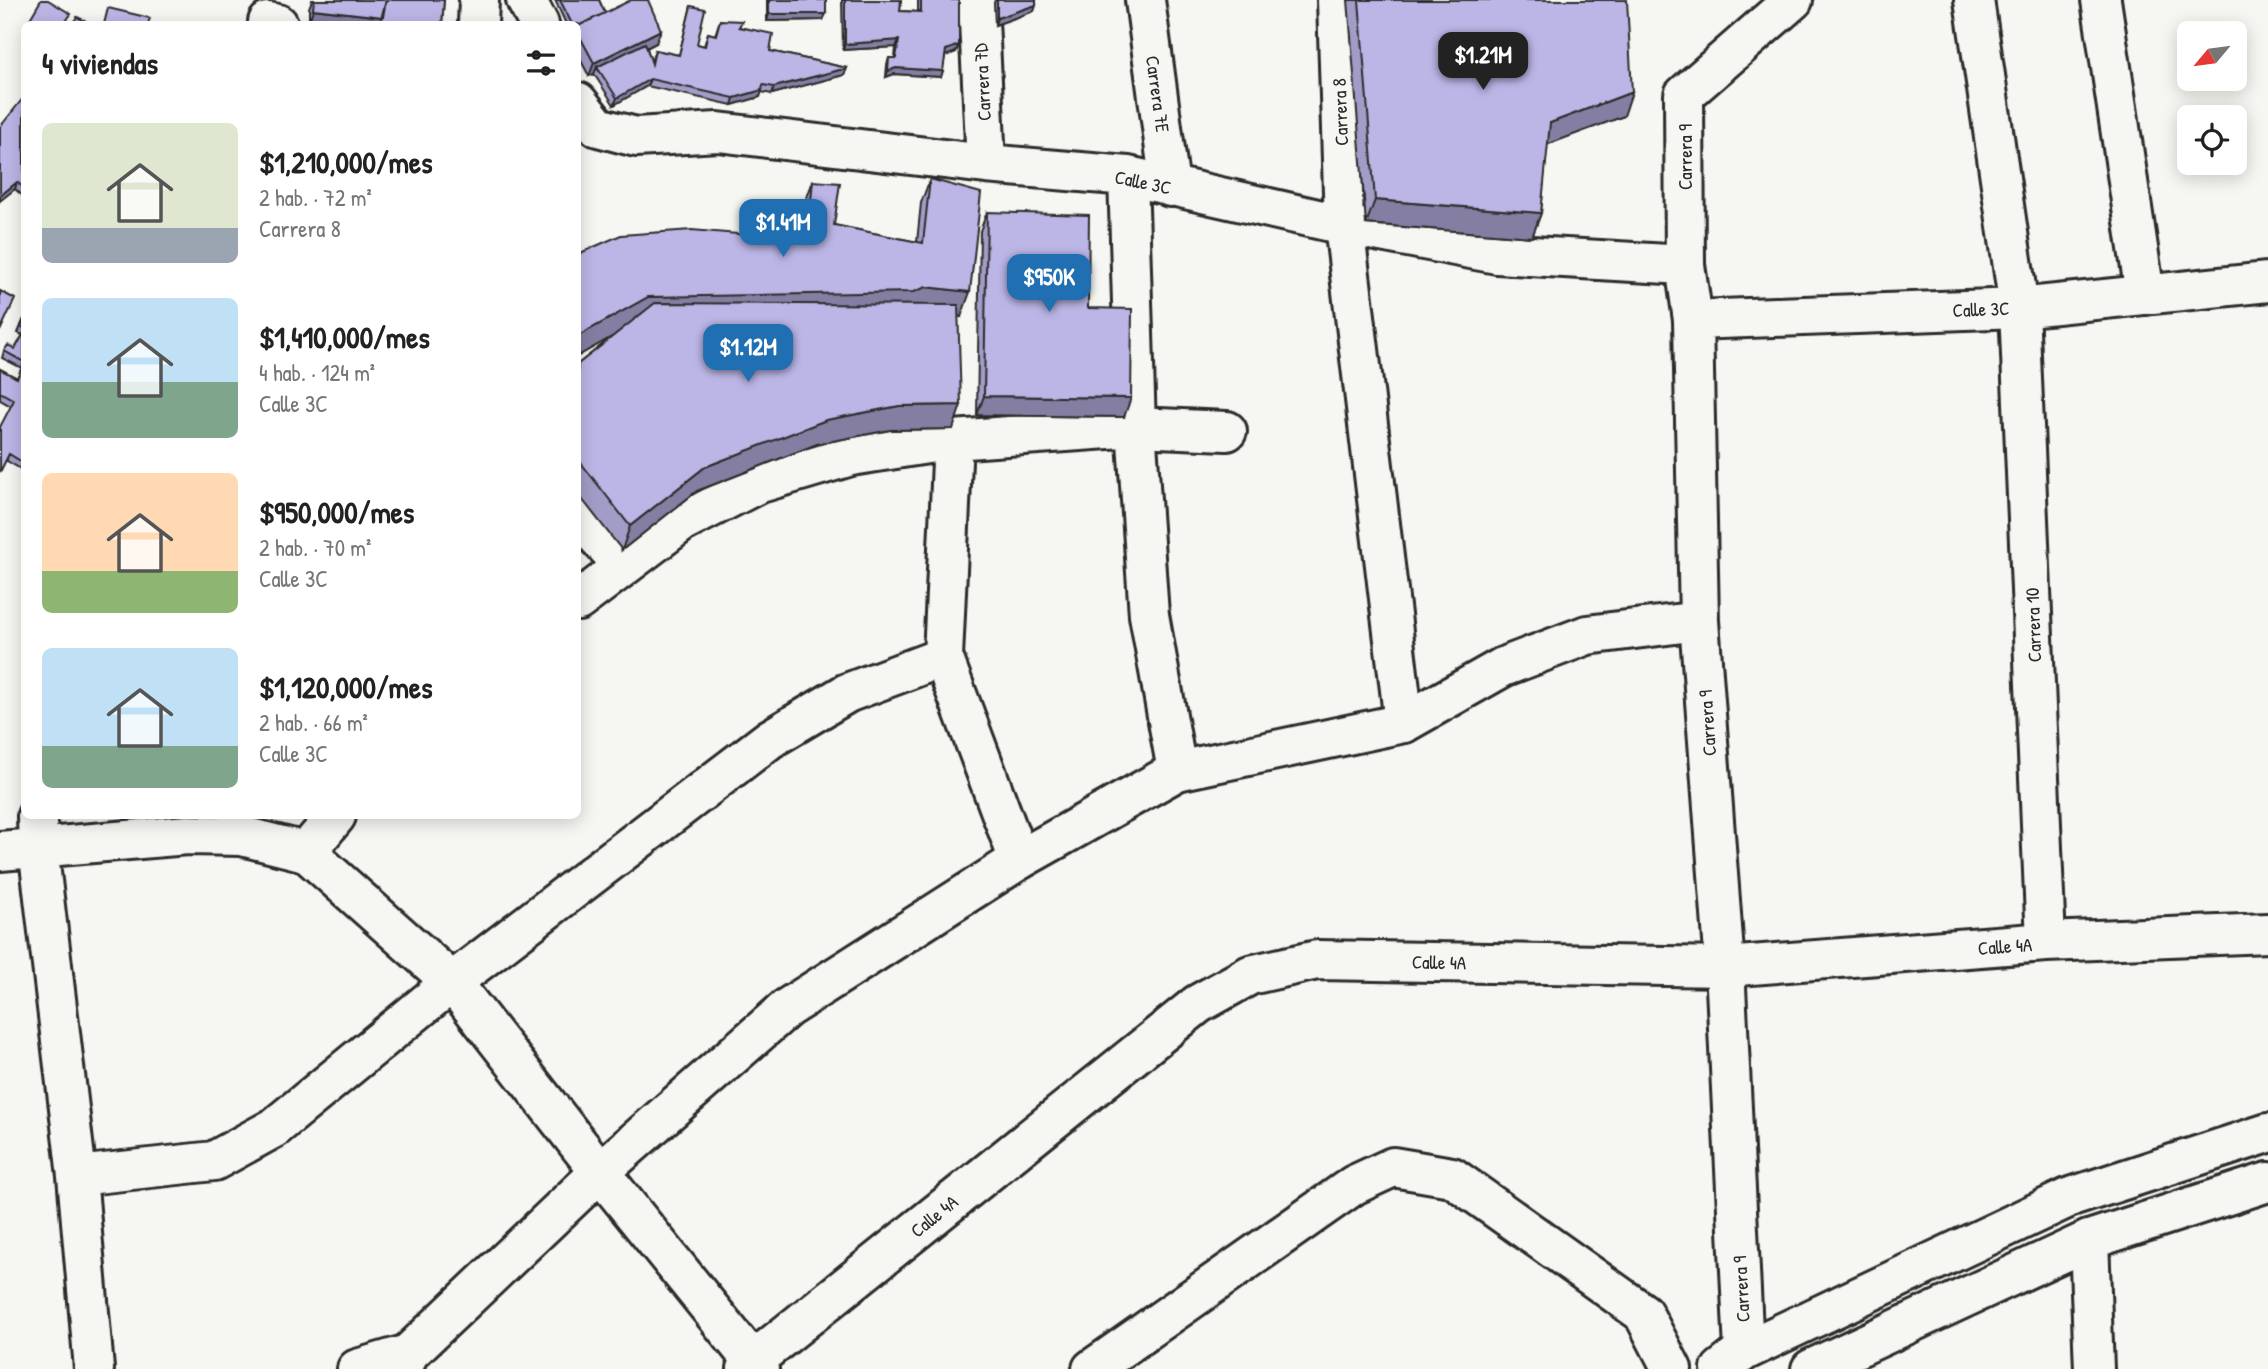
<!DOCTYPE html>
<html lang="es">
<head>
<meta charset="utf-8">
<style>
  :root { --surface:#fff; --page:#f2f2f2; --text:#222; --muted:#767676; --accent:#1f6fb2 }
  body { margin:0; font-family:"Patrick Hand",sans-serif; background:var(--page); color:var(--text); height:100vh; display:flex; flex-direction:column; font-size:26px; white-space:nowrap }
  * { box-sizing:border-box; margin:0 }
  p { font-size:23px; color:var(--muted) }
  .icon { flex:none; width:38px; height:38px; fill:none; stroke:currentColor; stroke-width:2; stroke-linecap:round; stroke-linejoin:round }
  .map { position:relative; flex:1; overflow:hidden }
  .panel { position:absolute; left:21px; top:21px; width:560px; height:798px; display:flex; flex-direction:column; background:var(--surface); border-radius:10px; box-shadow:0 4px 18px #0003 }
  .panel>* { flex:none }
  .needle { width:46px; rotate:241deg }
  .tools { position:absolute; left:2177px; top:21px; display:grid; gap:14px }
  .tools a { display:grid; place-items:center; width:70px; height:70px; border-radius:10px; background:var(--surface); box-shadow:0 4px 18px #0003; font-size:35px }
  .price { position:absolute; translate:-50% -60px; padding:0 16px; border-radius:14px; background:var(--accent); color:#fff; font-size:23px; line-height:46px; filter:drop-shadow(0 2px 4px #0008) }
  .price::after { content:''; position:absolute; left:50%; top:42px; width:21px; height:16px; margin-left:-10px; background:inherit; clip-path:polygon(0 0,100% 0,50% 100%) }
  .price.active { background:#222; color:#fff }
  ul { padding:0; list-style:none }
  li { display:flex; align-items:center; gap:21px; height:175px; padding:0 21px }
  li span { display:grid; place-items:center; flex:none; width:196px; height:140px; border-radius:10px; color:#555 }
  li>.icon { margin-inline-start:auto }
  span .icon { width:84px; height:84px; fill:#fffc; stroke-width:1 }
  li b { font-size:30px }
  h2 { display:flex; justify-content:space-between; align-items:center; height:84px; padding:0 21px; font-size:30px }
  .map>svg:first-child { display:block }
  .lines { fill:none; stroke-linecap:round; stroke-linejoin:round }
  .minor-casing { stroke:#2b2b2b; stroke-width:44 }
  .tertiary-casing { stroke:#2b2b2b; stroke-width:44 }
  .primary-casing { stroke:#2b2b2b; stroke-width:44 }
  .minor { stroke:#f6f6f2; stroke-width:38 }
  .tertiary { stroke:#f6f6f2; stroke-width:38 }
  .primary { stroke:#f6f6f2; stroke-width:38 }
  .wall { fill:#a29dc7; stroke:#2b2b2b; stroke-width:2 }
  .shaded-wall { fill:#847fa2; stroke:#2b2b2b; stroke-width:2 }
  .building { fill:#bcb6e7; stroke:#2b2b2b; stroke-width:2 }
  .labels { text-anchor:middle; stroke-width:5; stroke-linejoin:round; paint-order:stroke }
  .street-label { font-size:19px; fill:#2b2b2b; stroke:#f6f6f2 }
</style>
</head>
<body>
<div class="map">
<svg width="2268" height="1369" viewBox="0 0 2268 1369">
  <rect width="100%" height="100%" fill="#f6f6f2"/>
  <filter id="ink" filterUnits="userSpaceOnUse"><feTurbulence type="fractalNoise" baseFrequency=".0143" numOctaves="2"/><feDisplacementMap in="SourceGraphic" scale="14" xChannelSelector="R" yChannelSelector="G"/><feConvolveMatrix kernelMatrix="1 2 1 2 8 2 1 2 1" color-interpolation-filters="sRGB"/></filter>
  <g filter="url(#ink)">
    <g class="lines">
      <g class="minor-casing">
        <path id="minor" d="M526,0l13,24
          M978,0l8,164
          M1145,0l25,187
          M1337,0l7,225 60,498
          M1974,0l45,308 27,634
          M2101,0l44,295
          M268,24v-2l10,2
          M478,24l1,-24
          M578,102l20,25 38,10 82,-5 268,32 142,12 216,49 153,29 188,11
          M1128,176l8,251 13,188 28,156
          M1693,320l-8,-55 -1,-170 109,-95
          M953,440l-10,217 76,203
          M578,516l45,49
          M578,601l103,-78 76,-39 94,-28 102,-16 183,-13 91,4
          M37,816l1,31 39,329 17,193
          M0,851l187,-16 55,1 64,16 146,130 148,190 159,197
          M306,852l30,-36
          M77,1176l137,-15 60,-33 178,-146 318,-243 77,-46 96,-36
          M2089,1240l5,129
          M357,1369l51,-15
          M747,1369l6,-8 445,-357 52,-29 67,-15 408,7 321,-25 222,-9
          M1092,1369l262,-184 39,-18 59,10 191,136 29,56"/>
      </g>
      <g class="tertiary-casing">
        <path id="tertiary" d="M1744,1351l-19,-384 -26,-346 -6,-301 326,-12 249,-26
          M403,1369l5,-15 192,-182 187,-164 232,-148 158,-89 227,-48 99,-56 84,-32 112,-14"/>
      </g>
      <g class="primary-casing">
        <path id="primary" d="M1721,1369l23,-18 324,-153 200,-65
          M1811,1369l278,-129 179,-58"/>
      </g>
      <use href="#minor" class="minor"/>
      <use href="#tertiary" class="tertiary"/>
      <use href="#primary" class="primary"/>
    </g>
    <path class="wall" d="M312,0h132l-2,24h-109l-24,-2v-14z
      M555,0h44l6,13 51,30 -9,5 4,14 4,-12 24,5 12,-49 6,38 7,2 4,-13 7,2 5,-15 20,7 30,24 77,17 -3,7 -72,19 -11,-2 -1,5 -28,8 -85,-19 -33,19 -20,-31 -5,2 -11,-21v-31h-12z
      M767,0h59l-3,20 -56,1z
      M842,0h59l-1,11 18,1v-12h41l-3,52 -11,4 -4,21 -47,-3 -8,3 1,-12 2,-7h6l1,-11 -53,3z
      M995,0h41v5l-2,6 -39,14 -1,-22z
      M1348,0h279l-3,116 -77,28 -6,69 -9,24 -166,-13z
      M24,97v100l-9,-8z
      M930,179l31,138 -3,-1 -5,113 -63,1 -73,14 -120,47 -75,59 -44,-56v-130l39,-31 -39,23v-102l222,-15 4,-34 9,-24 21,44 83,17 4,-39z
      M987,212l101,96 36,109 -147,-2 3,-184z
      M24,319v152l-17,-10 4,-55 -11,-6v-31l17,9 5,-10 -20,-10 2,-7 11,-2 8,-14 -5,-2z"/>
    <path class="shaded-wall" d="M1036,5l-2,6 -39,14 2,-7z
      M313,9l70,8 -3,7h-47l-24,-2z
      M769,14h57l-3,6 -56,1z
      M661,30l-5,13 -57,28 -2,-4 -3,7 -5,2 5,-13z
      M899,40l-3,7 -53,3 2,-6z
      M959,45l-3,7 -13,5 3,-7z
      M847,68l-3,7 -72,19 2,-7z
      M896,68l47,3 -2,6 -47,-3 -8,3 2,-6z
      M650,79l-3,7 -33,19 3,-7z
      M762,90l-2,7 -28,8 2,-7z
      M1632,92l-8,24 -83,31 9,-24z
      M17,182l-2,7 -15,12v-5z
      M1375,200l166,13 -9,24 -166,-13z
      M926,287l44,5 -9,25 -44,-6 -277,10 -62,35v-20l70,-39z
      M984,396l147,2 -7,19 -147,-2z
      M961,405l-8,24 -63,1 -73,14 -120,47 -75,59 8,-24 75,-59 121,-47 73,-14z"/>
    <path class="building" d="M41,0h7l23,14 -7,10h-37z
      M314,0h72l-3,17 -70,-8z
      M386,0h58l-2,24h-54l-8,-1z
      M560,0h39l6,13 -27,13v-2h-6z
      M631,0h17l13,30 -67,33 -16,-30v-7z
      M769,0h57v14h-57z
      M845,0h56l-1,11 21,1v-12h38v45l-13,5 -3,21 -47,-3 -8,3 1,-13h7l3,-18 -54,4z
      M997,0h39v5l-39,13z
      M1359,0h268l5,92 -82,31 -9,90 -166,-13z
      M691,6l14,3 -8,35 8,2 3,-13 8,2 4,-15 22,1 -3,6 34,7 -3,17 77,17 -73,19 -11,-2 -1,5 -28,8 -84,-19 -33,19 -20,-31 48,-24 7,21 3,-14 24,5z
      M108,8l42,10 -2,6h-44z
      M77,17l15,7h-20z
      M24,97v91l-7,-6 -17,14v-69z
      M930,179l51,14 -11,99 -44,-5 -12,5 -266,5 -70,39v-82l43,-19 71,-5 115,10 6,-59 27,2 -6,42 89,18z
      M987,212l102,3 -1,93 44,1 -1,89 -147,-2z
      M0,291l15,8 -15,32z
      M655,303l303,2 3,100 -62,1 -73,14 -121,47 -75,59 -52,-67v-95z
      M24,319v9l-3,-2z
      M24,333v29l-20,-11 4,-6 7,4z
      M24,363v100l-15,-9 -9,18v-45l14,-27 -14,-8v-23l17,9z"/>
  </g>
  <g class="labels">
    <g class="street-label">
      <text transform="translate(982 82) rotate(-93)" y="7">Carrera 7D</text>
      <text transform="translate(1158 94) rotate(82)" y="7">Carrera 7E</text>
      <text transform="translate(1340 112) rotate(-92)" y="7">Carrera 8</text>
      <text transform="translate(1685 157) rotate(-90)" y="7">Carrera 9</text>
      <text transform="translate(1143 182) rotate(12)" y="7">Calle 3C</text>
      <text transform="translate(1981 309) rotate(-2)" y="7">Calle 3C</text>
      <text transform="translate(2033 625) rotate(-92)" y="7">Carrera 10</text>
      <text transform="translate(1707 723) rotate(-94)" y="7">Carrera 9</text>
      <text transform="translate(2005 946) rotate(-4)" y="7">Calle 4A</text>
      <text transform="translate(1439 962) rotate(1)" y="7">Calle 4A</text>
      <text transform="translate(934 1216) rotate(-39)" y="7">Calle 4A</text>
      <text transform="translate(1741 1289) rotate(-93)" y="7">Carrera 9</text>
    </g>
  </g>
</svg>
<div class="tools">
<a><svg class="needle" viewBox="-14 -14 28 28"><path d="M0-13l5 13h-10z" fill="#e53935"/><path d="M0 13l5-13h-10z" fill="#767676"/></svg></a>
<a><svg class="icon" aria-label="locate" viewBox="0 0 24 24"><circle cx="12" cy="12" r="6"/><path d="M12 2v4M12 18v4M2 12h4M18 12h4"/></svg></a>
</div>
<b class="price active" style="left:1483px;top:92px">$1.21M</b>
<b class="price" style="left:783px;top:259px">$1.41M</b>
<b class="price" style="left:1049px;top:314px">$950K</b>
<b class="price" style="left:748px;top:384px">$1.12M</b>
<section class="panel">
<h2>4 viviendas<svg class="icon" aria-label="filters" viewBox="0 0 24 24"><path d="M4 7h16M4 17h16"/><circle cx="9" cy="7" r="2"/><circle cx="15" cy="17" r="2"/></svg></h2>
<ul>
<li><span style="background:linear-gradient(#dfe7d0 75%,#9aa5b1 0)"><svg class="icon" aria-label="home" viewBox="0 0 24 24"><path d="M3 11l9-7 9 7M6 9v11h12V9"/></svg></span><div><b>$1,210,000/mes</b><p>2 hab. · 72 m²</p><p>Carrera 8</p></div></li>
<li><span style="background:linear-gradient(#bfe0f5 60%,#7fa58c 0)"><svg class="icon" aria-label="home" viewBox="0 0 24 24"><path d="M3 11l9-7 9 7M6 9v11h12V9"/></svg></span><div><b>$1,410,000/mes</b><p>4 hab. · 124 m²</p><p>Calle 3C</p></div></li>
<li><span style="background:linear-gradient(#ffd9b3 70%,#8fb573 0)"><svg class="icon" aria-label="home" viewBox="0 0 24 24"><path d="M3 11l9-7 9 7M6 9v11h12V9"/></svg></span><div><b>$950,000/mes</b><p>2 hab. · 70 m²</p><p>Calle 3C</p></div></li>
<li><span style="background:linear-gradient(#bfe0f5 70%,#7fa58c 0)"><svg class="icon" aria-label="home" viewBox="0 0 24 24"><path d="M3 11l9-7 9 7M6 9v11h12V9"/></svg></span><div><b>$1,120,000/mes</b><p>2 hab. · 66 m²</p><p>Calle 3C</p></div></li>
</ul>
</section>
</div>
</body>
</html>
